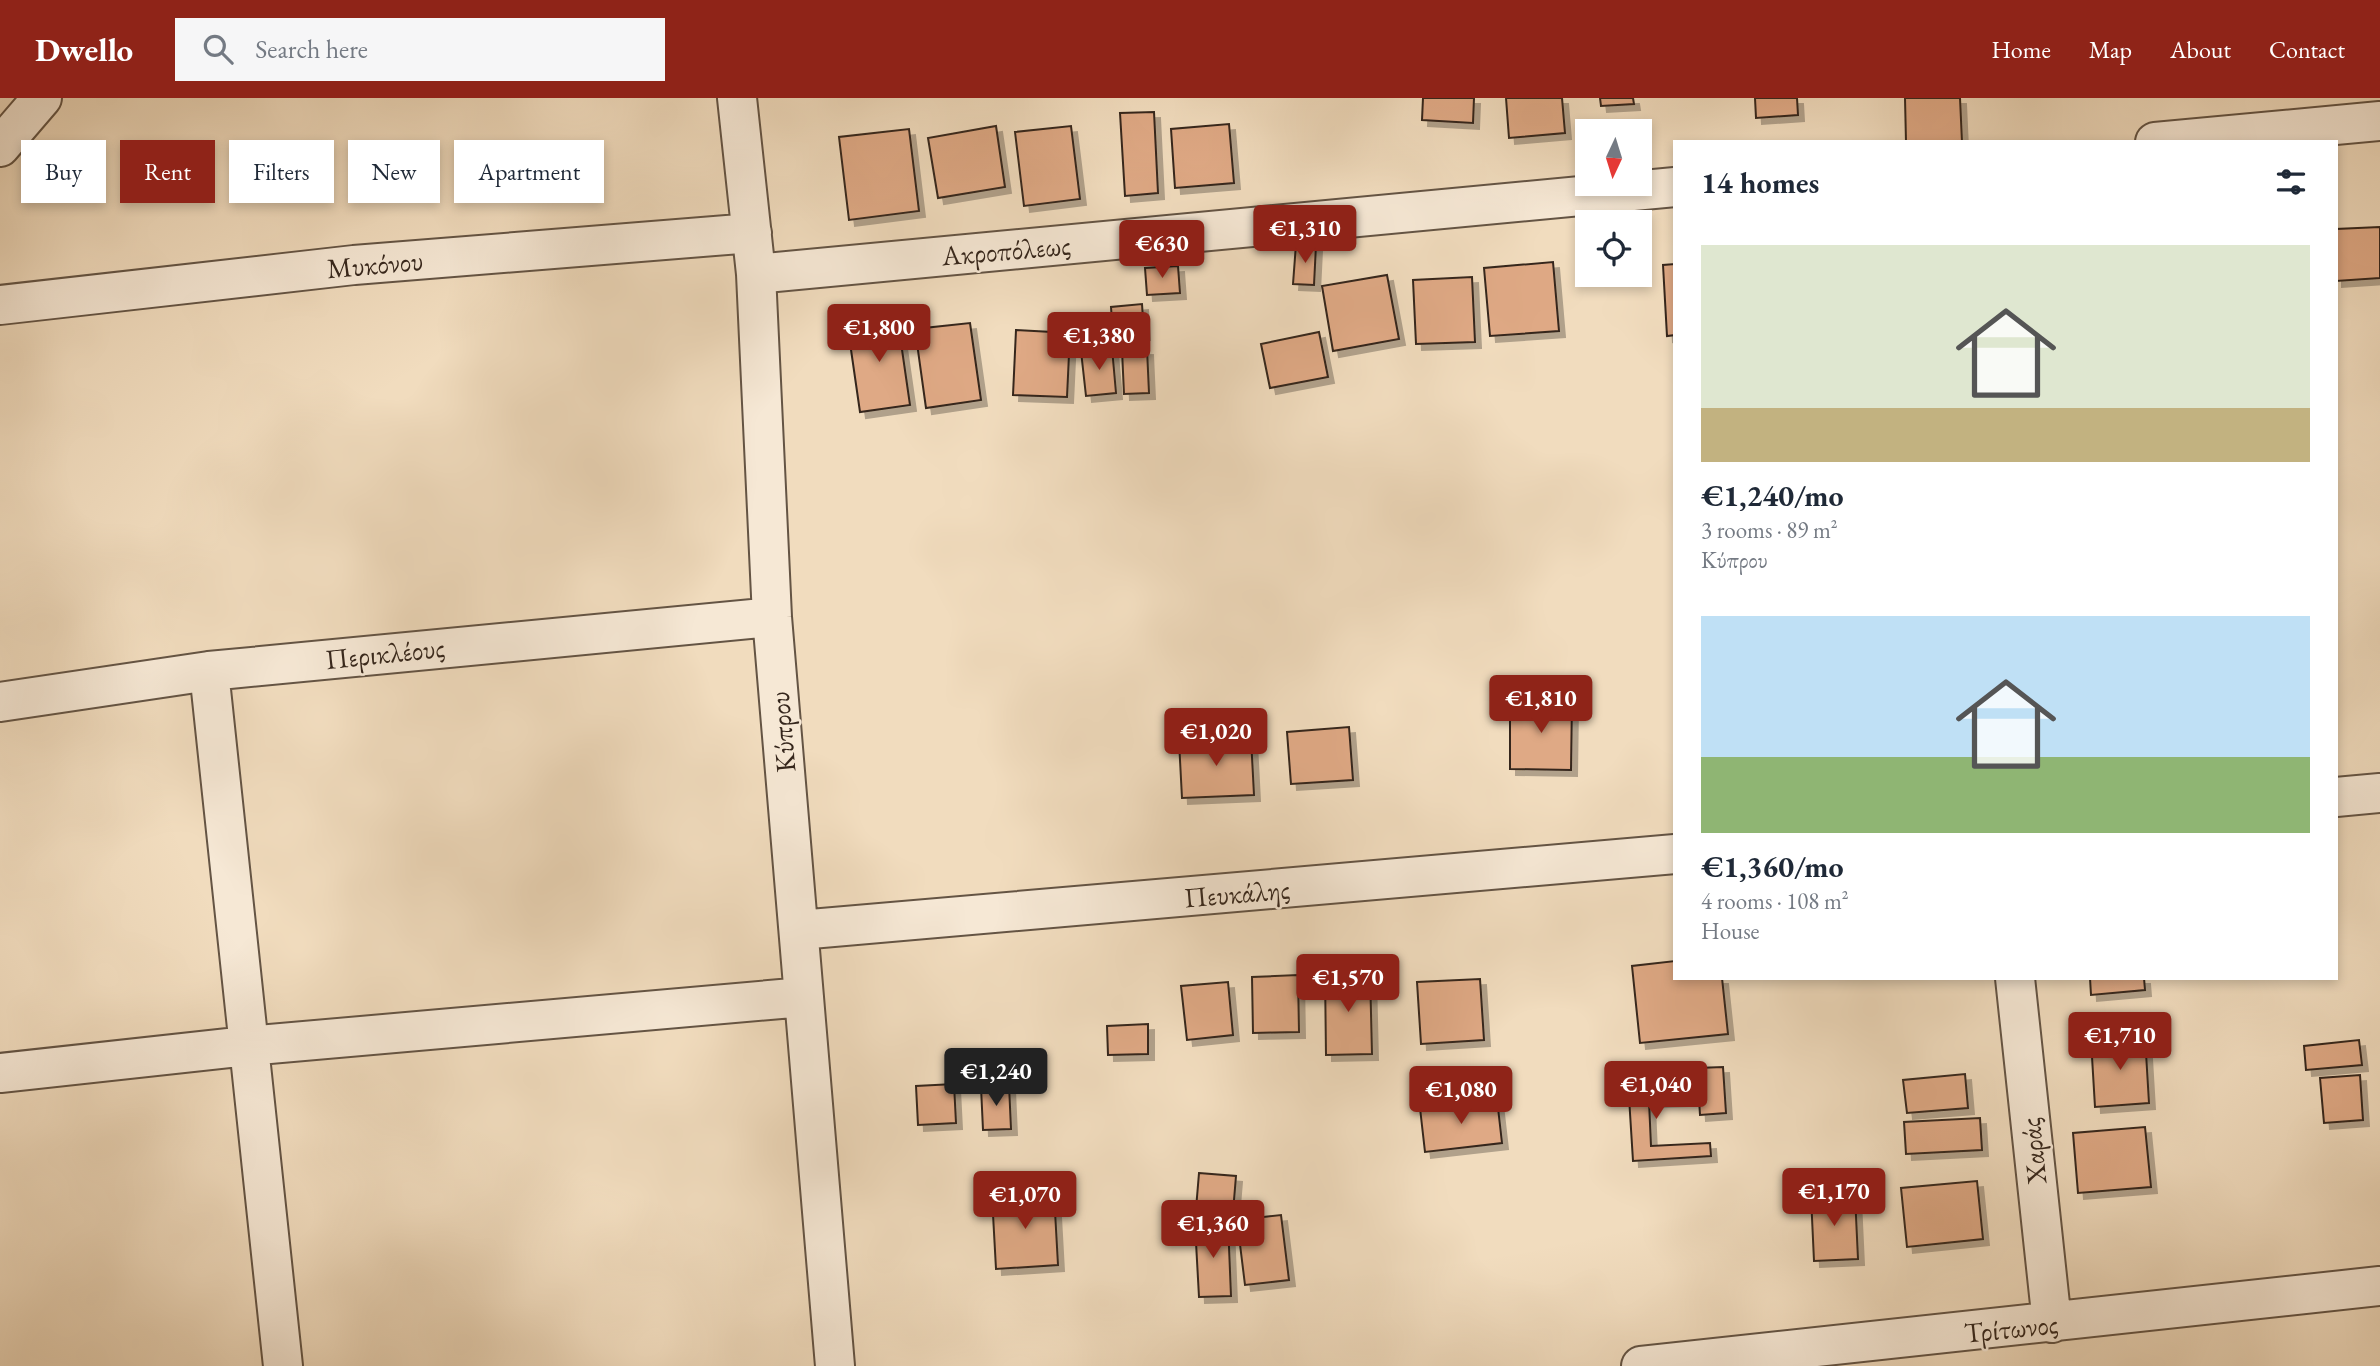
<!DOCTYPE html>
<html lang="en">
<head>
<meta charset="utf-8">
<style>
  :root { --surface:#fff; --page:#f6f6f7; --text:#1f2937; --muted:#747a83; --accent:#8f2418 }
  body { margin:0; font-family:"EB Garamond",serif; background:var(--page); color:var(--text); height:100vh; display:flex; flex-direction:column; font-size:26px; white-space:nowrap }
  * { box-sizing:border-box; margin:0 }
  p { font-size:23px; color:var(--muted) }
  .icon { flex:none; width:38px; height:38px; fill:none; stroke:currentColor; stroke-width:2; stroke-linecap:round; stroke-linejoin:round }
  .map { position:relative; flex:1; overflow:hidden }
  .side { position:absolute; left:1673px; top:42px; width:665px; height:840px; display:flex; flex-direction:column; background:var(--surface); border-radius:0px; box-shadow:0 4px 10px #0003 }
  .side>* { flex:none }
  .hud { position:absolute; left:21px; top:42px; width:665px; height:63px; display:flex; gap:14px }
  .needle { width:46px; rotate:184deg }
  .fabs { position:absolute; left:1575px; top:21px; display:grid; gap:14px }
  .fabs a { display:grid; place-items:center; width:77px; height:77px; border-radius:0px; background:var(--surface); box-shadow:0 4px 10px #0003; font-size:35px }
  .price { position:absolute; translate:-50% -60px; padding:0 16px; border-radius:7px; background:var(--accent); color:#fff; font-size:23px; line-height:46px; filter:drop-shadow(0 2px 4px #0008) }
  .price::after { content:''; position:absolute; left:50%; top:42px; width:21px; height:16px; margin-left:-10px; background:inherit; clip-path:polygon(0 0,100% 0,50% 100%) }
  .price.active { background:#222; color:#fff }
  ul { padding:0; list-style:none }
  li { display:grid; align-content:center; gap:14px; height:371px; padding:0 28px }
  li span { display:grid; place-items:center; height:217px; border-radius:0px; color:#555 }
  li>.icon { margin-inline-start:auto }
  span .icon { width:126px; height:126px; fill:#fffc; stroke-width:1 }
  li b { font-size:30px }
  h2 { display:flex; justify-content:space-between; align-items:center; height:84px; padding:0 28px; font-size:30px }
  .chip { padding:0 24px; border-radius:0px; background:var(--surface); box-shadow:0 4px 10px #0003; font-size:24px; line-height:63px }
  .chip.active { background:var(--accent); color:#fff }
  header { display:flex; align-items:center; gap:42px; box-sizing:border-box; height:98px; padding:0 35px; background:var(--accent); color:#fff }
  header strong { font-size:33px }
  nav { display:flex; gap:38px; margin-inline-start:auto; font-size:24px }
  .search { width:490px; height:63px; background:var(--page); display:flex; align-items:center; gap:18px; box-sizing:border-box; padding:0 24px; border-radius:0px; color:var(--muted); font-size:26px }
  .map>svg:first-child { display:block }
  .building { fill:#dfa985; stroke:#35261c; stroke-width:2; filter:url(#shadow) }
  .lines { fill:none; stroke-linecap:round; stroke-linejoin:round }
  .minor-casing { stroke:#645444; stroke-width:42 }
  .minor { stroke:#f6e8d5; stroke-width:38 }
  .labels { text-anchor:middle; stroke-width:5; stroke-linejoin:round; paint-order:stroke }
  .street-label { font-size:28px; fill:#35261c; stroke:#f6e8d5 }
</style>
</head>
<body>
<header>
<strong>Dwello</strong>
<div class="search"><svg class="icon" aria-label="search" viewBox="0 0 24 24"><circle cx="10" cy="10" r="6"/><path d="M15 15l6 6"/></svg>Search here</div>
<nav><a>Home</a><a>Map</a><a>About</a><a>Contact</a></nav>
</header>
<div class="map">
<svg width="2380" height="1268" viewBox="0 0 2380 1268">
  <defs>
    <filter id="shadow"><feDropShadow dx="6" dy="6" stdDeviation="0" flood-color="#0004"/></filter>
  </defs>
  <rect width="100%" height="100%" fill="#f1dcbe"/>
  <filter id="stains"><feTurbulence type="fractalNoise" baseFrequency=".00286" numOctaves="4"/><feColorMatrix values="0 0 0 0 .2 0 0 0 0 .09 0 0 0 0 .02 0 0 0 .5 -.17"/></filter>
  <radialGradient id="worn" r=".72"><stop offset=".6" stop-color="#630" stop-opacity="0"/><stop offset="1" stop-color="#630" stop-opacity=".3"/></radialGradient>
  <path class="building" d="M1423,0h51l-1,25 -51,-3z
    M1506,0h56l3,35 -56,5z
    M1600,0h33l1,6 -33,2z
    M1755,0h42l1,17 -42,3z
    M1905,0h55l2,44h-56z
    M1154,14l4,81 -33,3 -5,-83z
    M1229,26l5,59 -59,5 -4,-59z
    M996,28l9,61 -67,11 -10,-60z
    M1071,28l9,73 -56,7 -9,-74z
    M909,31l10,82 -70,9 -10,-83z
    M2380,129v51l-44,3v-52z
    M1296,146l20,1 -2,40 -21,-1z
    M1553,164l6,69 -69,5 -6,-68z
    M1675,166v71l-8,1 -4,-71z
    M1178,168l2,27 -33,2 -2,-27z
    M1387,177l12,64 -66,12 -11,-65z
    M1472,179l3,65 -59,2 -3,-64z
    M1142,206l2,30 -31,2 -2,-29z
    M897,217l13,90 -50,7 -13,-90z
    M970,225l11,77 -55,8 -11,-79z
    M1016,232l54,3 -3,64 -54,-2z
    M1319,234l9,45 -58,11 -9,-44z
    M1112,250l4,45 -30,3 -5,-45z
    M1147,251l2,44 -25,1 -2,-44z
    M1510,602l62,1 -1,69 -61,-1z
    M1349,629l4,53 -62,4 -4,-52z
    M1251,640l3,57 -72,3 -3,-57z
    M1675,863v17h47l6,56 -88,9 -8,-77z
    M1370,874l2,82 -46,1 -1,-82z
    M1298,877l1,57 -46,1 -1,-56z
    M2090,880h54l1,12 -54,5z
    M1480,881l4,61 -63,4 -4,-62z
    M1228,884l5,53 -46,5 -6,-54z
    M1148,926v30l-40,1 -1,-29z
    M2145,938l4,67 -54,4 -4,-67z
    M2359,942l3,25 -56,5 -2,-24z
    M1723,969l3,46 -26,2 -3,-47z
    M1965,976l3,34 -61,5 -4,-33z
    M2360,977l3,45 -39,3 -4,-45z
    M1681,980l1,22 -33,1 2,45 59,-3 1,13 -78,5 -5,-80z
    M954,986l2,39 -38,2 -2,-39z
    M1009,987l2,44 -28,1 -2,-43z
    M1497,1001l5,44 -77,9 -5,-44z
    M1980,1020l2,32 -76,4 -2,-32z
    M2145,1029l6,60 -73,6 -5,-60z
    M1199,1075l37,3 -3,36 -37,-3z
    M1977,1083l6,58 -76,8 -6,-59z
    M1054,1095l4,72 -62,4 -4,-73z
    M1855,1097l3,64 -44,2 -3,-65z
    M1281,1117l8,65 -44,5 -8,-65z
    M1228,1124l3,74 -32,1 -4,-73z"/>
  <g class="lines">
    <g class="minor-casing">
      <path id="minor" d="M737,0l19,176 16,343 63,749
        M2155,44l225,-21
        M0,49l42,-49
        M756,176l919,-87
        M0,207l354,-40 398,-32
        M209,573l74,695
        M0,604l209,-31 563,-54
        M2336,699l44,-4
        M799,832l876,-76
        M2015,880l37,345
        M0,975l247,-27 557,-49
        M1641,1268l739,-80"/>
    </g>
    <use href="#minor" class="minor"/>
  </g>
  <g class="labels">
    <g class="street-label">
      <text transform="translate(1006 152) rotate(-5)" y="10">Ακροπόλεως</text>
      <text transform="translate(375 166) rotate(-5)" y="10">Μυκόνου</text>
      <text transform="translate(385 555) rotate(-6)" y="10">Περικλέους</text>
      <text transform="translate(782 634) rotate(-95)" y="10">Κύπρου</text>
      <text transform="translate(1237 795) rotate(-5)" y="10">Πευκάλης</text>
      <text transform="translate(2033 1053) rotate(-96)" y="10">Χαράς</text>
      <text transform="translate(2011 1230) rotate(-6)" y="10">Τρίτωνος</text>
    </g>
  </g>
  <rect width="100%" height="100%" filter="url(#stains)"/>
  <rect width="100%" height="100%" fill="url(#worn)"/>
</svg>
<div class="fabs">
<a><svg class="needle" viewBox="-14 -14 28 28"><path d="M0-13l5 13h-10z" fill="#e53935"/><path d="M0 13l5-13h-10z" fill="#747a83"/></svg></a>
<a><svg class="icon" aria-label="locate" viewBox="0 0 24 24"><circle cx="12" cy="12" r="6"/><path d="M12 2v4M12 18v4M2 12h4M18 12h4"/></svg></a>
</div>
<b class="price" style="left:1305px;top:167px">€1,310</b>
<b class="price" style="left:1162px;top:182px">€630</b>
<b class="price" style="left:879px;top:266px">€1,800</b>
<b class="price" style="left:1099px;top:274px">€1,380</b>
<b class="price" style="left:1541px;top:637px">€1,810</b>
<b class="price" style="left:1216px;top:670px">€1,020</b>
<b class="price" style="left:1348px;top:916px">€1,570</b>
<b class="price" style="left:2120px;top:974px">€1,710</b>
<b class="price active" style="left:996px;top:1010px">€1,240</b>
<b class="price" style="left:1656px;top:1023px">€1,040</b>
<b class="price" style="left:1461px;top:1028px">€1,080</b>
<b class="price" style="left:1834px;top:1130px">€1,170</b>
<b class="price" style="left:1025px;top:1133px">€1,070</b>
<b class="price" style="left:1213px;top:1162px">€1,360</b>
<div class="hud">
<a class="chip">Buy</a>
<a class="chip active">Rent</a>
<a class="chip">Filters</a>
<a class="chip">New</a>
<a class="chip">Apartment</a>
</div>
<section class="side">
<h2>14 homes<svg class="icon" aria-label="filters" viewBox="0 0 24 24"><path d="M4 7h16M4 17h16"/><circle cx="9" cy="7" r="2"/><circle cx="15" cy="17" r="2"/></svg></h2>
<ul>
<li><span style="background:linear-gradient(#dfe7d0 75%,#c2b280 0)"><svg class="icon" aria-label="home" viewBox="0 0 24 24"><path d="M3 11l9-7 9 7M6 9v11h12V9"/></svg></span><div><b>€1,240/mo</b><p>3 rooms · 89 m²</p><p>Κύπρου</p></div></li>
<li><span style="background:linear-gradient(#bfe0f5 65%,#8fb573 0)"><svg class="icon" aria-label="home" viewBox="0 0 24 24"><path d="M3 11l9-7 9 7M6 9v11h12V9"/></svg></span><div><b>€1,360/mo</b><p>4 rooms · 108 m²</p><p>House</p></div></li>
</ul>
</section>
</div>
</body>
</html>
